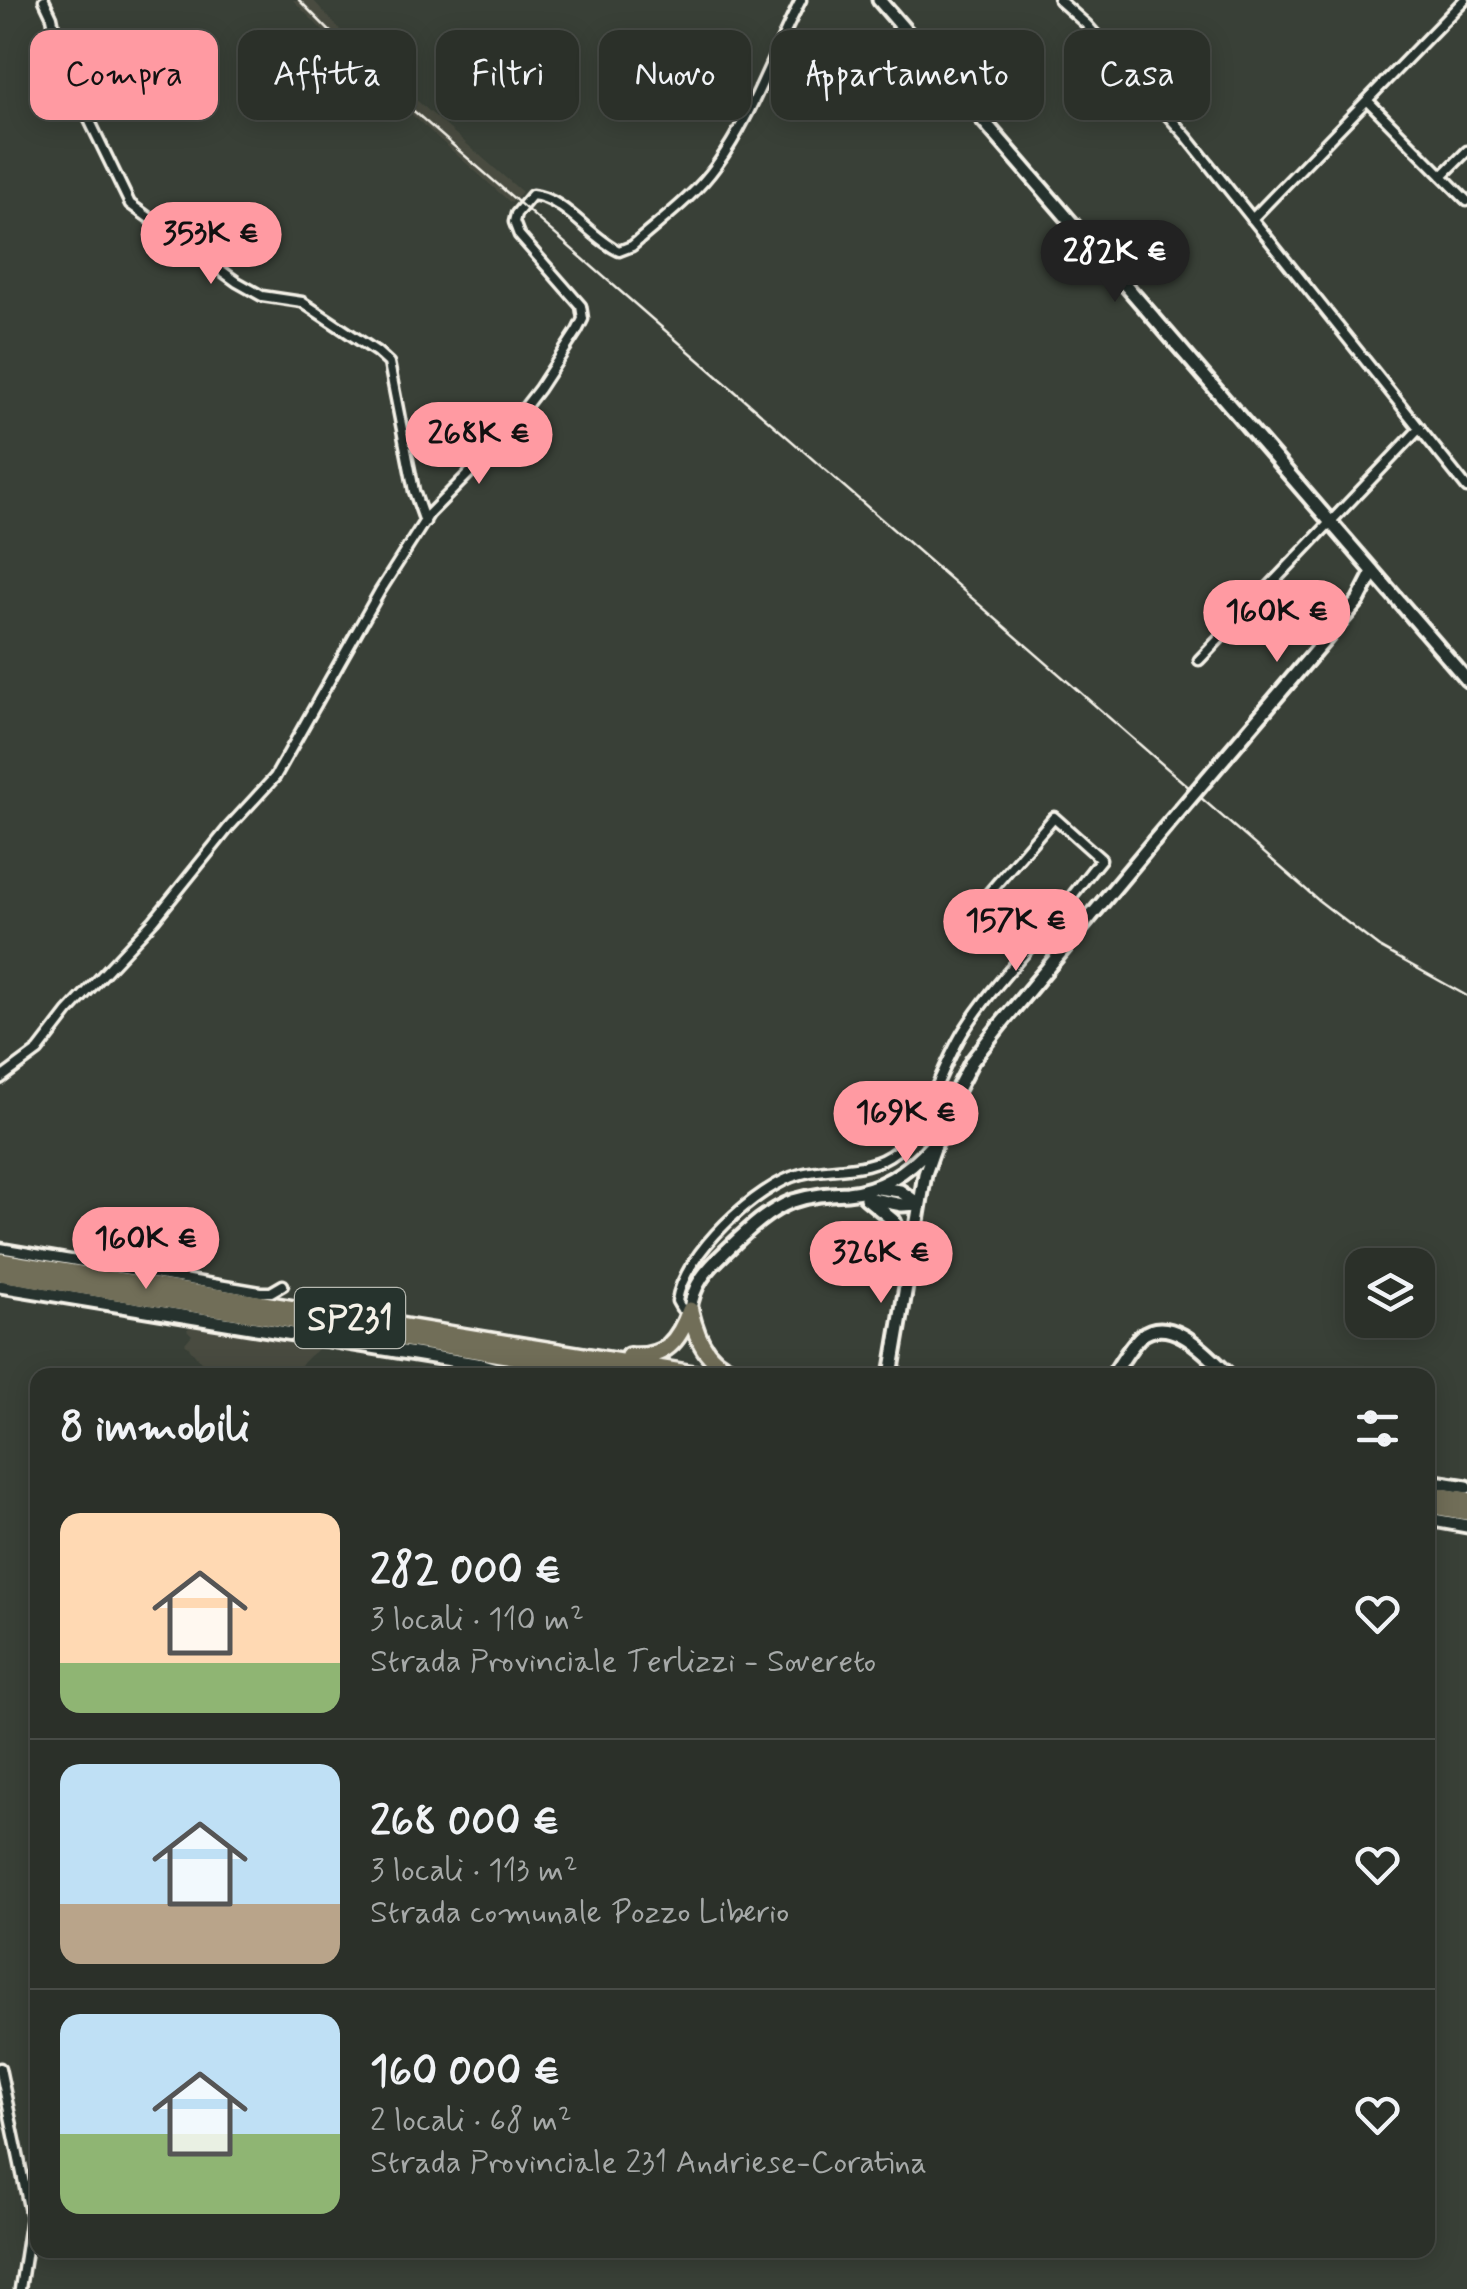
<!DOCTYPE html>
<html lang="it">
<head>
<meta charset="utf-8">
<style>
  :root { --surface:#2b3029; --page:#333831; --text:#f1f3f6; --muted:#a6a9a8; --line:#474b46; --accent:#ff9aa2 }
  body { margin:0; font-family:Mynerve,sans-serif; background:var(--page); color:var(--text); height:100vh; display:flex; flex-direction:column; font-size:38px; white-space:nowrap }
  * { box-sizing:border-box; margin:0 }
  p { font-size:32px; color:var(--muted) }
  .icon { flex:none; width:55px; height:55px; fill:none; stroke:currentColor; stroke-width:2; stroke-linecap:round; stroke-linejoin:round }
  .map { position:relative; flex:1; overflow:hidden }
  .side { position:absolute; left:30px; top:1368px; width:1405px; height:890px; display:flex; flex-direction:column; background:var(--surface); border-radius:20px; box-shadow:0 5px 25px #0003,0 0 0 2px var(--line) }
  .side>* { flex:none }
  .banner { position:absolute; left:30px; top:30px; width:1408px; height:90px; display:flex; gap:20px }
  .fabs { position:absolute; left:1345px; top:1248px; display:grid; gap:20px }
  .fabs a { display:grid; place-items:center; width:90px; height:90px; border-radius:20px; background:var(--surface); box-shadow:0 5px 25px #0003,0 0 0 2px var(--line); font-size:50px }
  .price { position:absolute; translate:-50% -85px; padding:0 22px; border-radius:35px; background:var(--accent); color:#111; font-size:32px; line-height:65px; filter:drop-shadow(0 2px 5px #0008) }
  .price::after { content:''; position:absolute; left:50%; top:60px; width:30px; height:22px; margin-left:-15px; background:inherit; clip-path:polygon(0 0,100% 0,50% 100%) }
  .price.on { background:#222; color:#fff }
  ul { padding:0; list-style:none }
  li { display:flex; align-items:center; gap:30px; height:250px; padding:0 30px }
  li+li { border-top:2px solid var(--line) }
  li span { display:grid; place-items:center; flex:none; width:280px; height:200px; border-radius:20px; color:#555 }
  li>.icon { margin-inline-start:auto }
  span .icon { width:120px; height:120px; fill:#fffc; stroke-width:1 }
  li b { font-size:42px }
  h2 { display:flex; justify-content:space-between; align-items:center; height:120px; padding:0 30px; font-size:42px }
  .pill { padding:0 35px; border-radius:20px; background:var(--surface); box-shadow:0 5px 25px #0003,0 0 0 2px var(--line); font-size:35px; line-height:90px }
  .pill.on { background:var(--accent); color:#111 }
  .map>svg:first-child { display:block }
  .built { fill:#494c41 }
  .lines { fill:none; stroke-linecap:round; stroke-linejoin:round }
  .street-casing { stroke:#f4f1e8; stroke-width:15 }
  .secondary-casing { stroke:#f4f1e8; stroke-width:19 }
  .highway-casing { stroke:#f4f1e8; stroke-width:22 }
  .street { stroke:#26332d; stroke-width:8 }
  .secondary { stroke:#26332d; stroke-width:11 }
  .highway { stroke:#716e59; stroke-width:15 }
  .rail { stroke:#f4f1e8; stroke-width:2.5 }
  .secondary-bridge-casing { stroke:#f4f1e8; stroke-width:19; stroke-linecap:butt }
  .secondary-bridge { stroke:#26332d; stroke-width:11 }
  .labels { text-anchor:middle; stroke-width:8; stroke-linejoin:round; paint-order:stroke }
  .shield { fill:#26332d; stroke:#b6b8b0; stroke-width:2.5 }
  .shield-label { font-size:35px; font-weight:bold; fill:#f4f1e8 }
</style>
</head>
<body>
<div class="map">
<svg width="1467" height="2289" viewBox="0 0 1467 2289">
  <rect width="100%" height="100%" fill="#394037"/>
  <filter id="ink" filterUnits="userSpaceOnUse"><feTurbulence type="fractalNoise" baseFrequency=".01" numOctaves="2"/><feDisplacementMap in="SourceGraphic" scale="20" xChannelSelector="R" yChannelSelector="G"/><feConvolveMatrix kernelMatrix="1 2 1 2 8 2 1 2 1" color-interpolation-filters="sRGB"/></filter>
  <g filter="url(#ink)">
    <path class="built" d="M293,0h20l47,51 162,141 -11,11 -156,-139z
      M192,1324l128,22 -29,29h-78l-28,-32 7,-8 -5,-5z"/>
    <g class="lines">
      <g class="street-casing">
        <path id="street" d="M44,0l8,17 7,34 23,54 48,99 107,78 25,14 40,6 75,50 12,11 25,128 11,31
          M1059,0l27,24 101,113 280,351
          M1367,100l100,101
          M1442,176l25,-25
          M1252,219l212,-219
          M1199,660l221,-232
          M0,1079l38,-28 30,-39 86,-92 75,-93 46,-50 105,-186 49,-77 62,-63 48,-62 38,-58 6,-12 -2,-13 -62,-71 -5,-13 2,-8 16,-19c33,3 57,42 87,56l13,-5c28,-25 62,-49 84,-80 37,-51 56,-111 85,-166
          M0,1248l260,44h11l12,-7
          M690,1310l-9,-2 -4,-7c6,-46 80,-116 124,-127 32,-8 68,-1 95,-23 27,-21 47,-87 67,-119 20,-32 46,-61 71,-90 24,-26 45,-56 67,-83l-47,-42 -72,84 46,35
          M0,2068l31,149 -11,72"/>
      </g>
      <g class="secondary-casing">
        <path id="secondary" d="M879,0l588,680
          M1226,756l132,-155 15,-29
          M878,1188l22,3 19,13
          M866,1198l28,23 14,31
          M872,1199l30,6 17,-1
          M0,1286l482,79 35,10
          M690,1310c3,-26 17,-41 35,-58 21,-20 40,-40 68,-51 18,-6 35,-7 54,-8 35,-3 62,-22 85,-48
          M891,1375l34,-201 24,-69 23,-44 28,-36 153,-183
          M1113,1375c8,-12 17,-29 28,-39 31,-24 68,21 88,39
          M1428,1481l39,6
          M1428,1519l39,7"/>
      </g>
      <g class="highway-casing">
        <path id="highway" d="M0,1261l700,114
          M0,1273l629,102
          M690,1311c8,33 19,55 55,64
          M629,1356c36,3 50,-15 61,-46
          M1428,1494l39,6
          M1428,1505l39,7"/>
      </g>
      <use href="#street" class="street"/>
      <use href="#secondary" class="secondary"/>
      <use href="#highway" class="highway"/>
      <path class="rail" d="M299,0l78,79 941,821 61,47 88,49"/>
      <g class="secondary-bridge-casing">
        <path id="secondary-bridge" d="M1153,842l73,-86"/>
      </g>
      <use href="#secondary-bridge" class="secondary-bridge"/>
    </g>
  </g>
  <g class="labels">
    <rect class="shield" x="295" y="1288" width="110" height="60" rx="8"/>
    <g class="shield-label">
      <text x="350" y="1330">SP231</text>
    </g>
  </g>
</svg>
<div class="fabs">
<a><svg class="icon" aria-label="layers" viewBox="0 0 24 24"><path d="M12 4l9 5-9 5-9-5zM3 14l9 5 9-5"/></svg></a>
</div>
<b class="price" style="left:211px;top:287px">353K €</b>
<b class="price on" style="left:1115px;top:305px">282K €</b>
<b class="price" style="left:479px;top:487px">268K €</b>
<b class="price" style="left:1277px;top:665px">160K €</b>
<b class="price" style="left:1016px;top:974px">157K €</b>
<b class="price" style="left:906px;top:1166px">169K €</b>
<b class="price" style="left:146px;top:1292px">160K €</b>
<b class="price" style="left:881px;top:1306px">326K €</b>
<div class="banner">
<a class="pill on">Compra</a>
<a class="pill">Affitta</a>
<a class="pill">Filtri</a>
<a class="pill">Nuovo</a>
<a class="pill">Appartamento</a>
<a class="pill">Casa</a>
</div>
<section class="side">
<h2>8 immobili<svg class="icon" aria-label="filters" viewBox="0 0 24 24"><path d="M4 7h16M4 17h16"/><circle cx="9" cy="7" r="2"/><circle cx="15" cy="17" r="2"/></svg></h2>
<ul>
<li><span style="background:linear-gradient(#ffd9b3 75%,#8fb573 0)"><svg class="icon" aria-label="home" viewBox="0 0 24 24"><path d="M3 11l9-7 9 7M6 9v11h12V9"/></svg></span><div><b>282 000 €</b><p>3 locali · 110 m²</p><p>Strada Provinciale Terlizzi - Sovereto</p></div><svg class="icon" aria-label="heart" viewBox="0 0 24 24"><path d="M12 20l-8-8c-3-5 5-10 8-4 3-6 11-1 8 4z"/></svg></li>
<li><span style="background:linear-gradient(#bfe0f5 70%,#b9a48a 0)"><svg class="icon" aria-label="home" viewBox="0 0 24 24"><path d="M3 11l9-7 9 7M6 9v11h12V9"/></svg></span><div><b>268 000 €</b><p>3 locali · 113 m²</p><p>Strada comunale Pozzo Liberio</p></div><svg class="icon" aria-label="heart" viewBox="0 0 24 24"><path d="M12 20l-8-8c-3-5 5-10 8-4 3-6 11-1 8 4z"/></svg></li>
<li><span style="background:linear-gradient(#bfe0f5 60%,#8fb573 0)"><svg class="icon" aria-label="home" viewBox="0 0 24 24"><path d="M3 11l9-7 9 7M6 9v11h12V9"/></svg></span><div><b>160 000 €</b><p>2 locali · 68 m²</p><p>Strada Provinciale 231 Andriese-Coratina</p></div><svg class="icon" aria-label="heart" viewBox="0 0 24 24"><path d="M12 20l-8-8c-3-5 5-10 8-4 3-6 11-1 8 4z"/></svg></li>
</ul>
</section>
</div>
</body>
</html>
